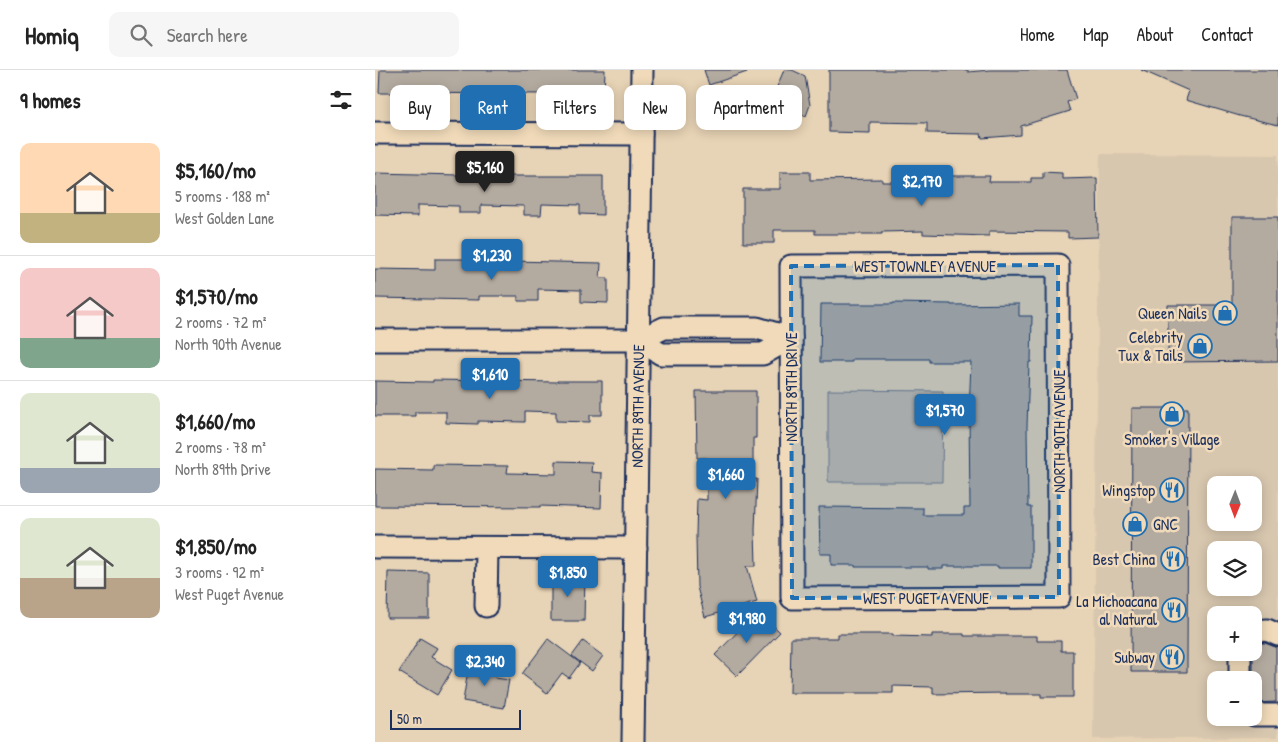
<!DOCTYPE html>
<html lang="en">
<head>
<meta charset="utf-8">
<style>
  :root { --surface:#fff; --page:#f6f6f6; --text:#222; --muted:#767676; --line:#e0e0e0; --accent:#1f6fb2 }
  body { margin:0; font-family:"Patrick Hand",sans-serif; background:var(--page); color:var(--text); height:100vh; display:flex; flex-direction:column; font-size:19px; white-space:nowrap }
  * { box-sizing:border-box; margin:0 }
  p { font-size:16px; color:var(--muted) }
  .icon { flex:none; width:28px; height:28px; fill:none; stroke:currentColor; stroke-width:2; stroke-linecap:round; stroke-linejoin:round }
  .map { position:relative; flex:1; overflow:hidden }
  .drawer { display:flex; flex-direction:column; background:var(--surface); width:375px }
  .drawer>* { flex:none }
  .banner { position:absolute; left:15px; top:15px; width:475px; height:45px; display:flex; gap:10px }
  .needle { width:32px; rotate:181deg }
  .controls { position:absolute; left:832px; top:406px; display:grid; gap:10px }
  .controls a { display:grid; place-items:center; width:55px; height:55px; border-radius:10px; background:var(--surface); box-shadow:0 2px 12px #0003; font-size:25px }
  .scale { position:absolute; left:15px; bottom:12px; width:131px; box-sizing:border-box; padding-left:5px; border:2px solid #1b2f5e; border-top:0; font-size:14px; line-height:18px; white-space:nowrap; color:#1b2f5e; -webkit-text-stroke:4px #f0dab9; paint-order:stroke }
  .price { position:absolute; translate:-50% -42px; padding:0 11px; border-radius:5px; background:var(--accent); color:#fff; font-size:16px; line-height:32px; filter:drop-shadow(0 1px 2px #0008) }
  .price::after { content:''; position:absolute; left:50%; top:30px; width:15px; height:11px; margin-left:-8px; background:inherit; clip-path:polygon(0 0,100% 0,50% 100%) }
  .price.current { background:#222; color:#fff }
  ul { padding:0; list-style:none }
  li { display:flex; align-items:center; gap:15px; height:125px; padding:0 20px }
  li+li { border-top:1px solid var(--line) }
  li span { display:grid; place-items:center; flex:none; width:140px; height:100px; border-radius:10px; color:#555 }
  li>.icon { margin-inline-start:auto }
  span .icon { width:60px; height:60px; fill:#fffc; stroke-width:1 }
  li b { font-size:21px }
  h2 { display:flex; justify-content:space-between; align-items:center; height:60px; padding:0 20px; font-size:21px }
  .chip { padding:0 18px; border-radius:10px; background:var(--surface); box-shadow:0 2px 12px #0003; font-size:18px; line-height:45px }
  .chip.current { background:var(--accent); color:#fff }
  header { display:flex; align-items:center; gap:30px; box-sizing:border-box; height:70px; padding:0 25px; background:var(--surface); border-bottom:1px solid var(--line) }
  header strong { font-size:24px }
  nav { display:flex; gap:28px; margin-inline-start:auto; font-size:18px }
  .search { width:350px; height:45px; background:var(--page); display:flex; align-items:center; gap:12px; box-sizing:border-box; padding:0 18px; border-radius:10px; color:var(--muted); font-size:19px }
  main { display:flex; flex:1; min-height:0 }
  .map>svg:first-child { display:block }
  .built { fill:#d8c7af; fill-rule:evenodd }
  .green { fill:#cabba9; stroke:#727584 }
  .building { fill:#b4aba0; stroke:#1b2f5e }
  .lines { fill:none; stroke-linecap:round; stroke-linejoin:round }
  .minor-casing { stroke:#1b2f5e; stroke-width:25 }
  .minor { stroke:#f0dab9; stroke-width:21 }
  .marked { fill:#1f6fb2; fill-opacity:0.2; stroke:#1f6fb2; stroke-width:4; stroke-dasharray:10 6; stroke-linejoin:round }
  .labels { text-anchor:middle; stroke-width:5; stroke-linejoin:round; paint-order:stroke }
  .street-label { font-size:16px; fill:#1b2f5e; stroke:#f0dab9 }
  .poi-label { font-size:16px; fill:#1b2f5e; stroke:#f0dab9; text-anchor:end }
</style>
</head>
<body>
<header>
<strong>Homiq</strong>
<div class="search"><svg class="icon" aria-label="search" viewBox="0 0 24 24"><circle cx="10" cy="10" r="6"/><path d="M15 15l6 6"/></svg>Search here</div>
<nav><a>Home</a><a>Map</a><a>About</a><a>Contact</a></nav>
</header>
<main>
<section class="drawer">
<h2>9 homes<svg class="icon" aria-label="filters" viewBox="0 0 24 24"><path d="M4 7h16M4 17h16"/><circle cx="9" cy="7" r="2"/><circle cx="15" cy="17" r="2"/></svg></h2>
<ul>
<li><span style="background:linear-gradient(#ffd9b3 70%,#c2b280 0)"><svg class="icon" aria-label="home" viewBox="0 0 24 24"><path d="M3 11l9-7 9 7M6 9v11h12V9"/></svg></span><div><b>$5,160/mo</b><p>5 rooms · 188 m²</p><p>West Golden Lane</p></div></li>
<li><span style="background:linear-gradient(#f6c9c9 70%,#7fa58c 0)"><svg class="icon" aria-label="home" viewBox="0 0 24 24"><path d="M3 11l9-7 9 7M6 9v11h12V9"/></svg></span><div><b>$1,570/mo</b><p>2 rooms · 72 m²</p><p>North 90th Avenue</p></div></li>
<li><span style="background:linear-gradient(#dfe7d0 75%,#9aa5b1 0)"><svg class="icon" aria-label="home" viewBox="0 0 24 24"><path d="M3 11l9-7 9 7M6 9v11h12V9"/></svg></span><div><b>$1,660/mo</b><p>2 rooms · 78 m²</p><p>North 89th Drive</p></div></li>
<li><span style="background:linear-gradient(#dfe7d0 60%,#b9a48a 0)"><svg class="icon" aria-label="home" viewBox="0 0 24 24"><path d="M3 11l9-7 9 7M6 9v11h12V9"/></svg></span><div><b>$1,850/mo</b><p>3 rooms · 92 m²</p><p>West Puget Avenue</p></div></li>
</ul>
</section>
<div class="map">
<svg width="903" height="672" viewBox="0 0 903 672">
  <rect width="100%" height="100%" fill="#e7d3b5"/>
  <filter id="ink" filterUnits="userSpaceOnUse"><feTurbulence type="fractalNoise" baseFrequency=".02" numOctaves="2"/><feDisplacementMap in="SourceGraphic" scale="10" xChannelSelector="R" yChannelSelector="G"/><feConvolveMatrix kernelMatrix="1 2 1 2 8 2 1 2 1" color-interpolation-filters="sRGB"/></filter>
  <g filter="url(#ink)">
    <path class="built" d="M725,84l178,1v582l-185,2zM841,415h38v37h-38zM841,480h38v38h-38zM841,545h38v37h-38zM841,610h38v38h-38z"/>
    <path class="green" d="M453,320l115,1 -1,91h-114z"/>
    <path class="building" d="M5,0h225l-1,23 -58,-2v3l-167,-1z
      M329,0h42l1,2 -38,13z
      M409,0h8l13,6 5,29 -4,11 -35,-15z
      M454,0h139v2l22,-2h77l9,29 -9,3 3,9 -49,15v9l-39,3 -1,-4 -54,-1v-10l-57,-1v11l-41,-1z
      M766,0h137v55l-38,-9 -54,-16 3,-9z
      M405,102h30v8l72,-1v3h41v-6h67l-1,6h42v-4h12v-6l19,1v6l35,-1 1,59 -30,1v-6l-79,-1v5l-66,-2v-3l-41,1v2h-67v-4h-41v13h-31v-54h37z
      M0,103l126,3h102v39l-23,-1v-9l-38,-1 -1,11h-17v-9l-43,-1v8h-22v-7l-41,-1v11l-43,-1z
      M857,147h46v144l-110,1v-57h64z
      M60,189h45v10h31v-8l90,2 -1,15h8v25l-27,-1v-12l-43,-1v12h-20v-5h-39v4l-104,-2v-29l60,1z
      M518,233l58,1v1l68,-1v12h13l-1,46h-2l-2,65 1,80h3v61h-33v-2h-55v3h-15v-2h-73v-2h-24v-11h-11l-1,-47 104,1v7h41v-7h6l-1,-96 2,-50h-42v-3h-77v3h-32l1,-58h72z
      M58,310l124,2v-1h45v34h-12v7l-34,-1v-9l-31,-1v11l-47,-1v3l-32,-1v-11h-31v4h-40v-35l58,1z
      M321,321h60v47h-3v41h4l-2,51 1,36h-9l10,36 -52,15 -8,-30 -1,-52 1,-36 10,1v-42h-10z
      M757,338h56l-1,264h-56z
      M181,391l36,1 -1,10 11,1 -1,35 -61,-2v1l-165,-1v-37l58,1v-5l75,1 -1,7 49,1z
      M13,502l41,1v45h-42z
      M176,505l34,1 -1,45h-33z
      M383,541l22,21 -43,44 -22,-21z
      M463,564h55v2l39,1v-3h32v2h73v5h24v10h12v46h-32v-3h-35v-1l-73,1v-7l-40,-1v7h-103l1,-55h47z
      M45,568l17,10 -6,9 21,13 -15,25 -38,-23z
      M173,569l32,24 -11,15 -7,-5 -15,20 -25,-19z
      M208,571l20,15 -11,15 -20,-15z
      M879,573h11l11,4v55l-22,1v-23h-1v-28h1z
      M94,594l28,5 -2,9 14,2 -5,28 -41,-7z"/>
    <g class="lines">
      <g class="minor-casing">
        <g id="minor">
          <path d="M0,63l266,1"/>
          <path d="M683,195l1,332 -267,1 -1,-332z"/>
          <path d="M0,270h264l25,-12h93l34,10"/>
          <path d="M264,270l22,14h102l28,-16"/>
          <path d="M0,477l261,1"/>
          <path d="M111,536l1,-58"/>
          <path d="M879,561l13,-1 11,5"/>
          <path d="M865,582v28"/>
          <path d="M879,645h24"/>
          <path id="s1" d="M258,672l9,-672"/>
        </g>
      </g>
      <use href="#minor" class="minor"/>
    </g>
  </g>
  <path class="marked" d="M683,195l1,332 -267,1 -1,-332z"/>
  <defs>
    <g id="shop-ring" transform="scale(1.25)"><circle r="9.5" fill="#f0dab9" stroke="#1f6fb2" stroke-width="1.5"/><path d="M-5-2.5h2.3a2.7 3.5 0 0 1 5.4 0H5L5.5 6h-11ZM-1.5-2.5h3a1.5 2.3 0 0 0-3 0Z" fill="#1f6fb2"/></g>
    <g id="restaurant-ring" transform="scale(1.25)"><circle r="9.5" fill="#f0dab9" stroke="#1f6fb2" stroke-width="1.5"/><path d="M-5-6h1v4h1v-4h1v4h1v-4h1v5L-1.5 .5V6h-2V.5L-5-1ZM5-6V6H3V1.5H1.5Q1.5-4 5-6Z" fill="#1f6fb2"/></g>
  </defs>
  <g fill-rule="evenodd">
    <use href="#shop-ring" x="850" y="243"/>
    <use href="#shop-ring" x="825" y="276"/>
    <use href="#shop-ring" x="797" y="344"/>
    <use href="#restaurant-ring" x="797" y="420"/>
    <use href="#shop-ring" x="760" y="454"/>
    <use href="#restaurant-ring" x="798" y="489"/>
    <use href="#restaurant-ring" x="799" y="540"/>
    <use href="#restaurant-ring" x="797" y="587"/>
  </g>
  <g class="labels">
    <g class="street-label">
      <text x="550" y="202">WEST TOWNLEY AVENUE</text>
      <text transform="translate(416 317) rotate(-90)" y="6">NORTH 89TH DRIVE</text>
      <text dy="6" stroke="none"><textPath href="#s1" startOffset="336">NORTH 89TH AVENUE</textPath></text>
      <text transform="translate(684 361) rotate(-90)" y="6">NORTH 90TH AVENUE</text>
      <text x="551" y="534">WEST PUGET AVENUE</text>
    </g>
    <g class="poi-label">
      <text x="832" y="249">Queen Nails</text>
      <text x="808" y="273">Celebrity<tspan x="808" dy="18">Tux &amp; Tails</tspan></text>
      <text x="797" y="375" text-anchor="middle">Smoker's Village</text>
      <text x="780" y="426">Wingstop</text>
      <text x="778" y="460" text-anchor="start">GNC</text>
      <text x="780" y="495">Best China</text>
      <text x="782" y="537">La Michoacana<tspan x="782" dy="18">al Natural</tspan></text>
      <text x="780" y="593">Subway</text>
    </g>
  </g>
</svg>
<div class="controls">
<a><svg class="needle" viewBox="-14 -14 28 28"><path d="M0-13l5 13h-10z" fill="#e53935"/><path d="M0 13l5-13h-10z" fill="#767676"/></svg></a>
<a><svg class="icon" aria-label="layers" viewBox="0 0 24 24"><path d="M12 4l9 5-9 5-9-5zM3 14l9 5 9-5"/></svg></a>
<a>+</a>
<a>−</a>
</div>
<div class="scale">50 m</div>
<b class="price current" style="left:110px;top:123px">$5,160</b>
<b class="price" style="left:547px;top:137px">$2,170</b>
<b class="price" style="left:117px;top:211px">$1,230</b>
<b class="price" style="left:115px;top:330px">$1,610</b>
<b class="price" style="left:570px;top:366px">$1,570</b>
<b class="price" style="left:351px;top:430px">$1,660</b>
<b class="price" style="left:193px;top:528px">$1,850</b>
<b class="price" style="left:372px;top:574px">$1,980</b>
<b class="price" style="left:110px;top:617px">$2,340</b>
<div class="banner">
<a class="chip">Buy</a>
<a class="chip current">Rent</a>
<a class="chip">Filters</a>
<a class="chip">New</a>
<a class="chip">Apartment</a>
</div>
</div>
</main>
</body>
</html>
